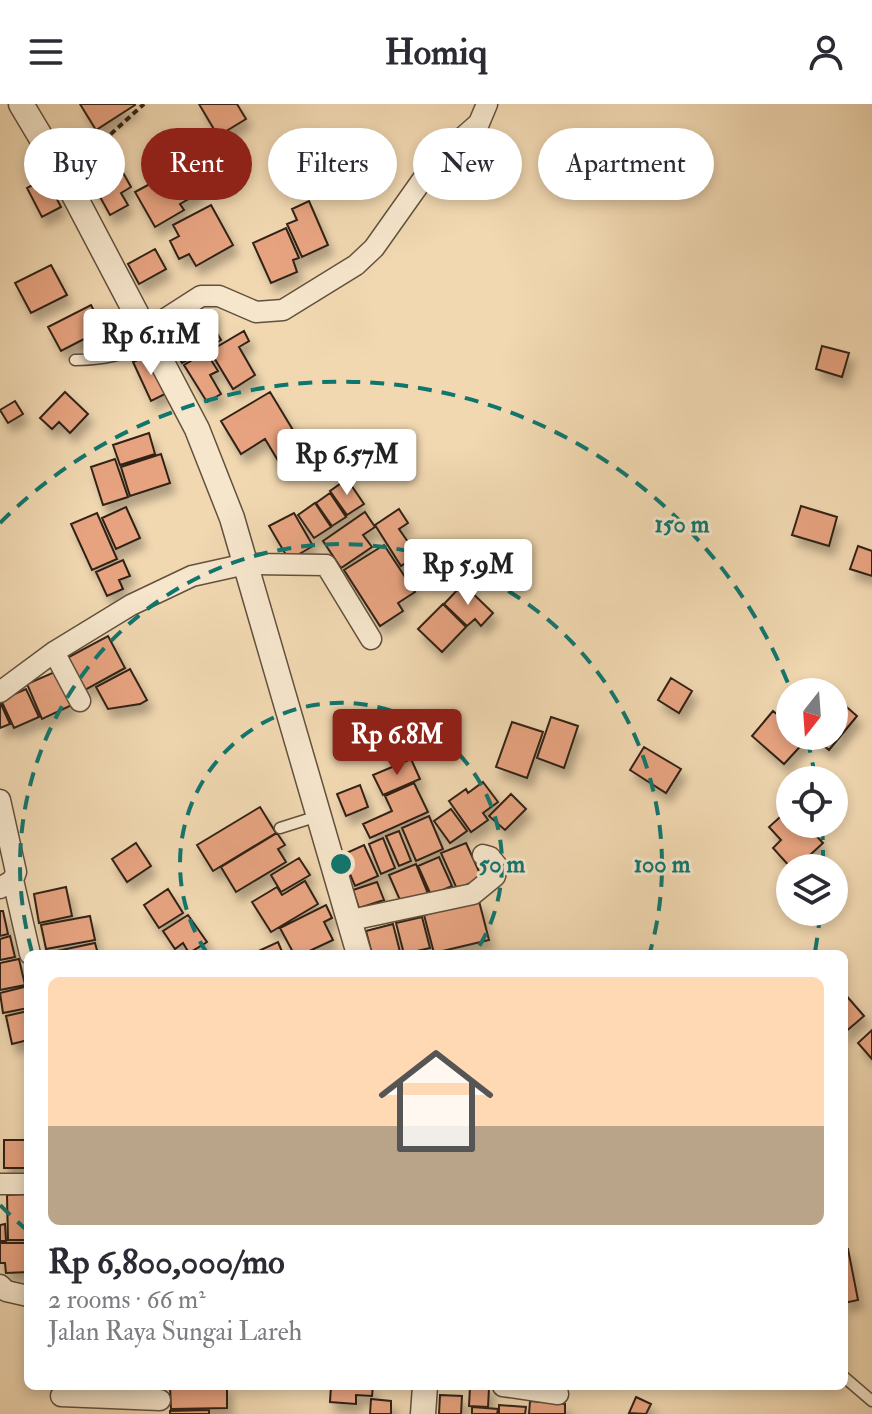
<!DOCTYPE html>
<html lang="en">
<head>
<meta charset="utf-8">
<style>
  :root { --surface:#fff; --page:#f7f7f7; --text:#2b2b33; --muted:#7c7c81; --accent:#8f2418 }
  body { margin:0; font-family:"IM FELL Double Pica",serif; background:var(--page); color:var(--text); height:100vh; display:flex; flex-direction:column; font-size:30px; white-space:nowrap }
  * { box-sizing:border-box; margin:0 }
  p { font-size:26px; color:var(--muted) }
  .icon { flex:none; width:44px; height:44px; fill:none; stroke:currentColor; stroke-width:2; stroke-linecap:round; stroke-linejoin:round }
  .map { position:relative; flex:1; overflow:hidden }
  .details { position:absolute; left:24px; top:846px; width:824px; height:440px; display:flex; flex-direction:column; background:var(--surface); border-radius:12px; box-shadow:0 4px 12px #0003 }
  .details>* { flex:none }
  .guide { position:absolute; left:24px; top:24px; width:824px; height:72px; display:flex; gap:16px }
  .needle { width:52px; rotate:197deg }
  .fabs { position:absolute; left:776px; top:574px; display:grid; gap:16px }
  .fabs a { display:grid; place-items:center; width:72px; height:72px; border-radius:50%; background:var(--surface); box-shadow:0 4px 12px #0003; font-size:40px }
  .price { position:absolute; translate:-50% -68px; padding:0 18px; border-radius:8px; background:#fff; color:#222; font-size:26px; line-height:52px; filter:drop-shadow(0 2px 4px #0008) }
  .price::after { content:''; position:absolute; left:50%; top:48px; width:24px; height:18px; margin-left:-12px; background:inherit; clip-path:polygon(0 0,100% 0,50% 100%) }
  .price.current { background:var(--accent); color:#fff }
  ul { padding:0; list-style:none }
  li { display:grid; align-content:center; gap:16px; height:424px; padding:0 24px }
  li span { display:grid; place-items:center; height:248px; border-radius:12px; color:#555 }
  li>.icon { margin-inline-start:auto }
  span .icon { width:144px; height:144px; fill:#fffc; stroke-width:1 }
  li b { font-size:34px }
  .chip { padding:0 28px; border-radius:36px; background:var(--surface); box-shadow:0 4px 12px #0003; font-size:28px; line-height:72px }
  .chip.current { background:var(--accent); color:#fff }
  header { display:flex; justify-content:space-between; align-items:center; height:104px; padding:0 24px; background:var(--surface); font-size:36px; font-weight:700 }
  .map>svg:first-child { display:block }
  .building { fill:#e7a380; stroke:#312417; stroke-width:2; filter:url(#shadow) }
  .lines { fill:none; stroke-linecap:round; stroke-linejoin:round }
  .service-casing { stroke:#61513e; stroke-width:13 }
  .minor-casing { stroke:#61513e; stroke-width:23 }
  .tertiary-casing { stroke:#61513e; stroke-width:27 }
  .path { stroke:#312417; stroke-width:4; stroke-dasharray:6 4; stroke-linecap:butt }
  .service { stroke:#f6e6cc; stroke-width:10 }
  .minor { stroke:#f6e6cc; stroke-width:20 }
  .tertiary { stroke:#f6e6cc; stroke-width:24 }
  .ring { fill:none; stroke:#0f766e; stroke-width:4; stroke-dasharray:14 10 }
  .centre { fill:#0f766e; stroke:#f6e6cc; stroke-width:4 }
  .ring-label { font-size:24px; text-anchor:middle; font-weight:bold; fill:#0f766e; stroke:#f6e6cc; stroke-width:6; stroke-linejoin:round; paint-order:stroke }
</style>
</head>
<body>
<header><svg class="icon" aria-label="menu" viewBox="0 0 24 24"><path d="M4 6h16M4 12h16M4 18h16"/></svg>Homiq<svg class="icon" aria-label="person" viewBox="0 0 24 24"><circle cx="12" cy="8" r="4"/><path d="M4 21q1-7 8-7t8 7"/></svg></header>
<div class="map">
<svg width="872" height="1310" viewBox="0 0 872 1310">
  <defs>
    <filter id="shadow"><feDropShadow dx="5" dy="9" stdDeviation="4" flood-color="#0004"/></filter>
  </defs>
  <rect width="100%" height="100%" fill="#f1d8b1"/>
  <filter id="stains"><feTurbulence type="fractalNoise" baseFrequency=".0025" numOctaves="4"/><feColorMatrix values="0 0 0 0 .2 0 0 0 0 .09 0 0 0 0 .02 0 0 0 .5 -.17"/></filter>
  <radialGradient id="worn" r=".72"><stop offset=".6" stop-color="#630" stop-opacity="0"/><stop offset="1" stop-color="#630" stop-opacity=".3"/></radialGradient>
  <path class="building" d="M80,0h55v1l-39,25z
    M199,0h38l9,15 -28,17z
    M117,58l14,25 -10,6 7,12 -18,10 -21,-38z
    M183,62l16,27 -19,11 4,6 -29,17 -20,-35z
    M46,74l15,29 -19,10 -15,-29z
    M309,97l19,44 -26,12 -15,-33 10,-4 -5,-11z
    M211,101l22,40 -37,21 -7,-12 -10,5 -9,-18 9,-5 -6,-11z
    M286,124l13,30 -6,2 4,12 -26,11 -18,-40z
    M155,145l11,20 -27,15 -11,-20z
    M51,161l16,30 -36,18 -16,-30z
    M91,201l16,32 -20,10 -3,-8 -23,12 -13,-24z
    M206,211l15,25 -39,23 -15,-25z
    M244,227l5,10 -10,6 16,28 -22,14 -23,-38z
    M822,242l27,7 -7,24 -26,-8z
    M206,248l12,19 -8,4 11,19 -14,8 -23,-37z
    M151,250l18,38 -18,9 -18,-39z
    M65,288l23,22 -18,19 -11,-11 -7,7 -12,-11z
    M270,288l35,58 -25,14 -15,-25 -24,15 -20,-33z
    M15,297l8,13 -15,9 -8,-13z
    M149,329l6,21 -35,11 -7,-20z
    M161,350l9,29 -40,13 -9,-29z
    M115,355l13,38 -25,8 -12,-38z
    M347,375l17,25 -17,11 -17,-24z
    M330,389l16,24 -14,9 -16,-23z
    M315,399l16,24 -17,11 -16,-23z
    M801,402l36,11 -8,29 -37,-11z
    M126,403l14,31 -24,11 -14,-31z
    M399,405l9,14 -9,6 18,26 -16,11 -26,-41z
    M365,408l10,15 -12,8 9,12 -31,21 -18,-27z
    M97,409l20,46 -25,11 -21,-46z
    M294,409l19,33 -24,14 -20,-34z
    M384,441l31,47 -17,11 5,8 -23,15 -36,-56z
    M858,442l14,5v25l-22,-7z
    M123,456l7,16 -11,4 4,9 -16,7 -11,-24z
    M463,480l30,29 -12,13 -6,-7 -8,7 -23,-22z
    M443,500l23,23 -24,25 -24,-23z
    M108,532l17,32 -40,22 -18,-32z
    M130,565l17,31 -7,4 -32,5 -12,-22z
    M57,567l15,34 -30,14 -15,-35z
    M671,574l21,13 -13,22 -21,-13z
    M815,576l14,12h-25z
    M26,585l13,28 -25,11 -13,-28z
    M834,592l23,20 -28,34 -17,-14h22z
    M0,598l10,22 -10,4z
    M773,607l17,14v11h14l3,3 -23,25 -32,-28z
    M551,613l27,9 -14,42 -27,-10z
    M512,618l31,10 -16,46 -31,-11z
    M644,643l37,22 -15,24 -36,-23z
    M411,655l9,20 -37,16 -10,-20z
    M483,678l15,20 -15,11 5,7 -17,12 -22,-31 17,-12 2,4z
    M414,679l14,29 -58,26 -7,-14 29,-13 -7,-15z
    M360,681l8,22 -22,9 -9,-22z
    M511,690l15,15 -21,21 -16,-14z
    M260,703l16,26 -63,38 -16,-26z
    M790,704v16h15l18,19 -27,25h-5l-18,-20 8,-8 -12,-13z
    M451,705l16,22 -17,12 -16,-22z
    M429,712l14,33 -27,12 -14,-33z
    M399,727l12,30 -12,5 -13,-30z
    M277,729l8,12 -7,4 8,13 -50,30 -15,-25z
    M383,734l12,30 -14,6 -12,-30z
    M136,739l15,23 -24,16 -15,-23z
    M466,739l16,35 -25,11 -16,-36z
    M364,741l14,31 -23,10 -13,-31z
    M439,753l13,29 -21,9 -13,-29z
    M299,754l11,17 -29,17 -10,-17z
    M416,760l13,32 -26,11 -14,-32z
    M305,777l13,23 -47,28 -19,-30 25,-15 5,8z
    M377,778l7,18 -25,8 -6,-18z
    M66,783l6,29 -33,7 -5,-29z
    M168,785l15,24 -24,15 -15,-23z
    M479,797l10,39 -55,13 -10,-38z
    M326,801l6,13 -8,4 9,18 -30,14h-9l-14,-26z
    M0,807h3l5,23 -8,2z
    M188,811l19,27 -18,11 -6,-10 -8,6 -12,-18z
    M90,812l5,24 -49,9 -5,-24z
    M422,813l8,31 -26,6 -8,-31z
    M393,820l7,28 -28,2 -6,-23z
    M10,832l5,21 -15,3v-21z
    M278,838l5,12h-31z
    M95,839l3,11h-46v-2z
    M19,855l6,26 -25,5v-27z
    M28,882v22l-25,5 -3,-20z
    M844,889l20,23 -20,17z
    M28,907v29l-16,4 -6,-28z
    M872,926v29l-14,-16z
    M4,1036h24v28h-24z
    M27,1090v46h-19l-1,-45z
    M5,1120l1,17h-6v-16z
    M0,1139h28v29l-22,1 -1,-10h-5z
    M844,1145h4l10,51 -14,3z
    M106,1282h43l-1,5 -42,-2z
    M170,1282h57v22l-56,1z
    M331,1282h42l-1,10 -16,-1v9l-26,-2z
    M470,1283l19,1 -1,19 -19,-1z
    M440,1291l22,1 -1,18h-22z
    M636,1293l15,7 -5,10 -17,-1z
    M371,1295l20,2v13h-21z
    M530,1297l35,3v10h-36z
    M499,1301l27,2 -1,7h-26z
    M472,1303l26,2 -1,5h-25z
    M209,1306v4h-39v-3z"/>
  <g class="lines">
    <g class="service-casing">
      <path id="service" d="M75,256c28,0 51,-5 76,-19
        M280,724l38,-12
        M844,1273l28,24"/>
    </g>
    <g class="minor-casing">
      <path id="minor" d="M148,226l53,-34h18l37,16 27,-2 73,-45 18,-17 61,-86 44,-39 8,-19
        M54,548l26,49
        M0,588l54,-40 77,-47 61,-29 54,-12 80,1 45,74
        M0,696l16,72 -3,8 -13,8
        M13,776l17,74
        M351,816l122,-26 22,-18 2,-10 -7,-9 -7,-2
        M0,1080h28
        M0,1181l6,6 22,5
        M503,1282l55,8
        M61,1292l99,4"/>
    </g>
    <g class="tertiary-casing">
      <path id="tertiary" d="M21,0l43,72 133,253 35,89 127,436
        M423,1310l2,-28"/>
    </g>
    <path class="path" d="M81,57l63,-57"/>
    <use href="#service" class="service"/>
    <use href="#minor" class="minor"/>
    <use href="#tertiary" class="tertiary"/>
  </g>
  <g class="ring">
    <path d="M207 849A161 161 0 1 1 475 849"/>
    <path d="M32 848A321 321 0 1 1 650 848"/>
    <path d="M820 810A482 482 0 0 1 815 848M28 1127A482 482 0 0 1 0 1101M0 419A482 482 0 0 1 791 587M807 635A482 482 0 0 1 815 672M822 722A482 482 0 0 1 823 760"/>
  </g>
  <circle cx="341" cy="760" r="12" class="centre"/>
  <g class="ring-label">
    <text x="682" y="428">150 m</text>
    <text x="502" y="768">50 m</text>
    <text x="662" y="768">100 m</text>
  </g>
  <rect width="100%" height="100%" filter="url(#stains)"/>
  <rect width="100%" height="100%" fill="url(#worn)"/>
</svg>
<div class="fabs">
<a><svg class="needle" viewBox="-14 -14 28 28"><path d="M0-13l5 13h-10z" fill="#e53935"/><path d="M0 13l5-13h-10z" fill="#7c7c81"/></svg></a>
<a><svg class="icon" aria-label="locate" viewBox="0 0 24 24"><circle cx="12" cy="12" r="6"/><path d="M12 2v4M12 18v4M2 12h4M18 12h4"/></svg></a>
<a><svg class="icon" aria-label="layers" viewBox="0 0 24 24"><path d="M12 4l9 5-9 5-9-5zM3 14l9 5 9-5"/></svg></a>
</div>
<b class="price" style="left:151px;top:273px">Rp 6.11M</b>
<b class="price" style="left:347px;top:393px">Rp 6.57M</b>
<b class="price" style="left:468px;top:503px">Rp 5.9M</b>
<b class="price current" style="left:397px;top:673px">Rp 6.8M</b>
<div class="guide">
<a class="chip">Buy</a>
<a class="chip current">Rent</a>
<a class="chip">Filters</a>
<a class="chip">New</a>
<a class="chip">Apartment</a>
</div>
<section class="details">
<ul>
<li><span style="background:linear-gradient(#ffd9b3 60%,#b9a48a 0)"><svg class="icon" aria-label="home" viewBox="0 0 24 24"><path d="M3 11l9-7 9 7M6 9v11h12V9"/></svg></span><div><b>Rp 6,800,000/mo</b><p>2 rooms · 66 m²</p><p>Jalan Raya Sungai Lareh</p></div></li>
</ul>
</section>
</div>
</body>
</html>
